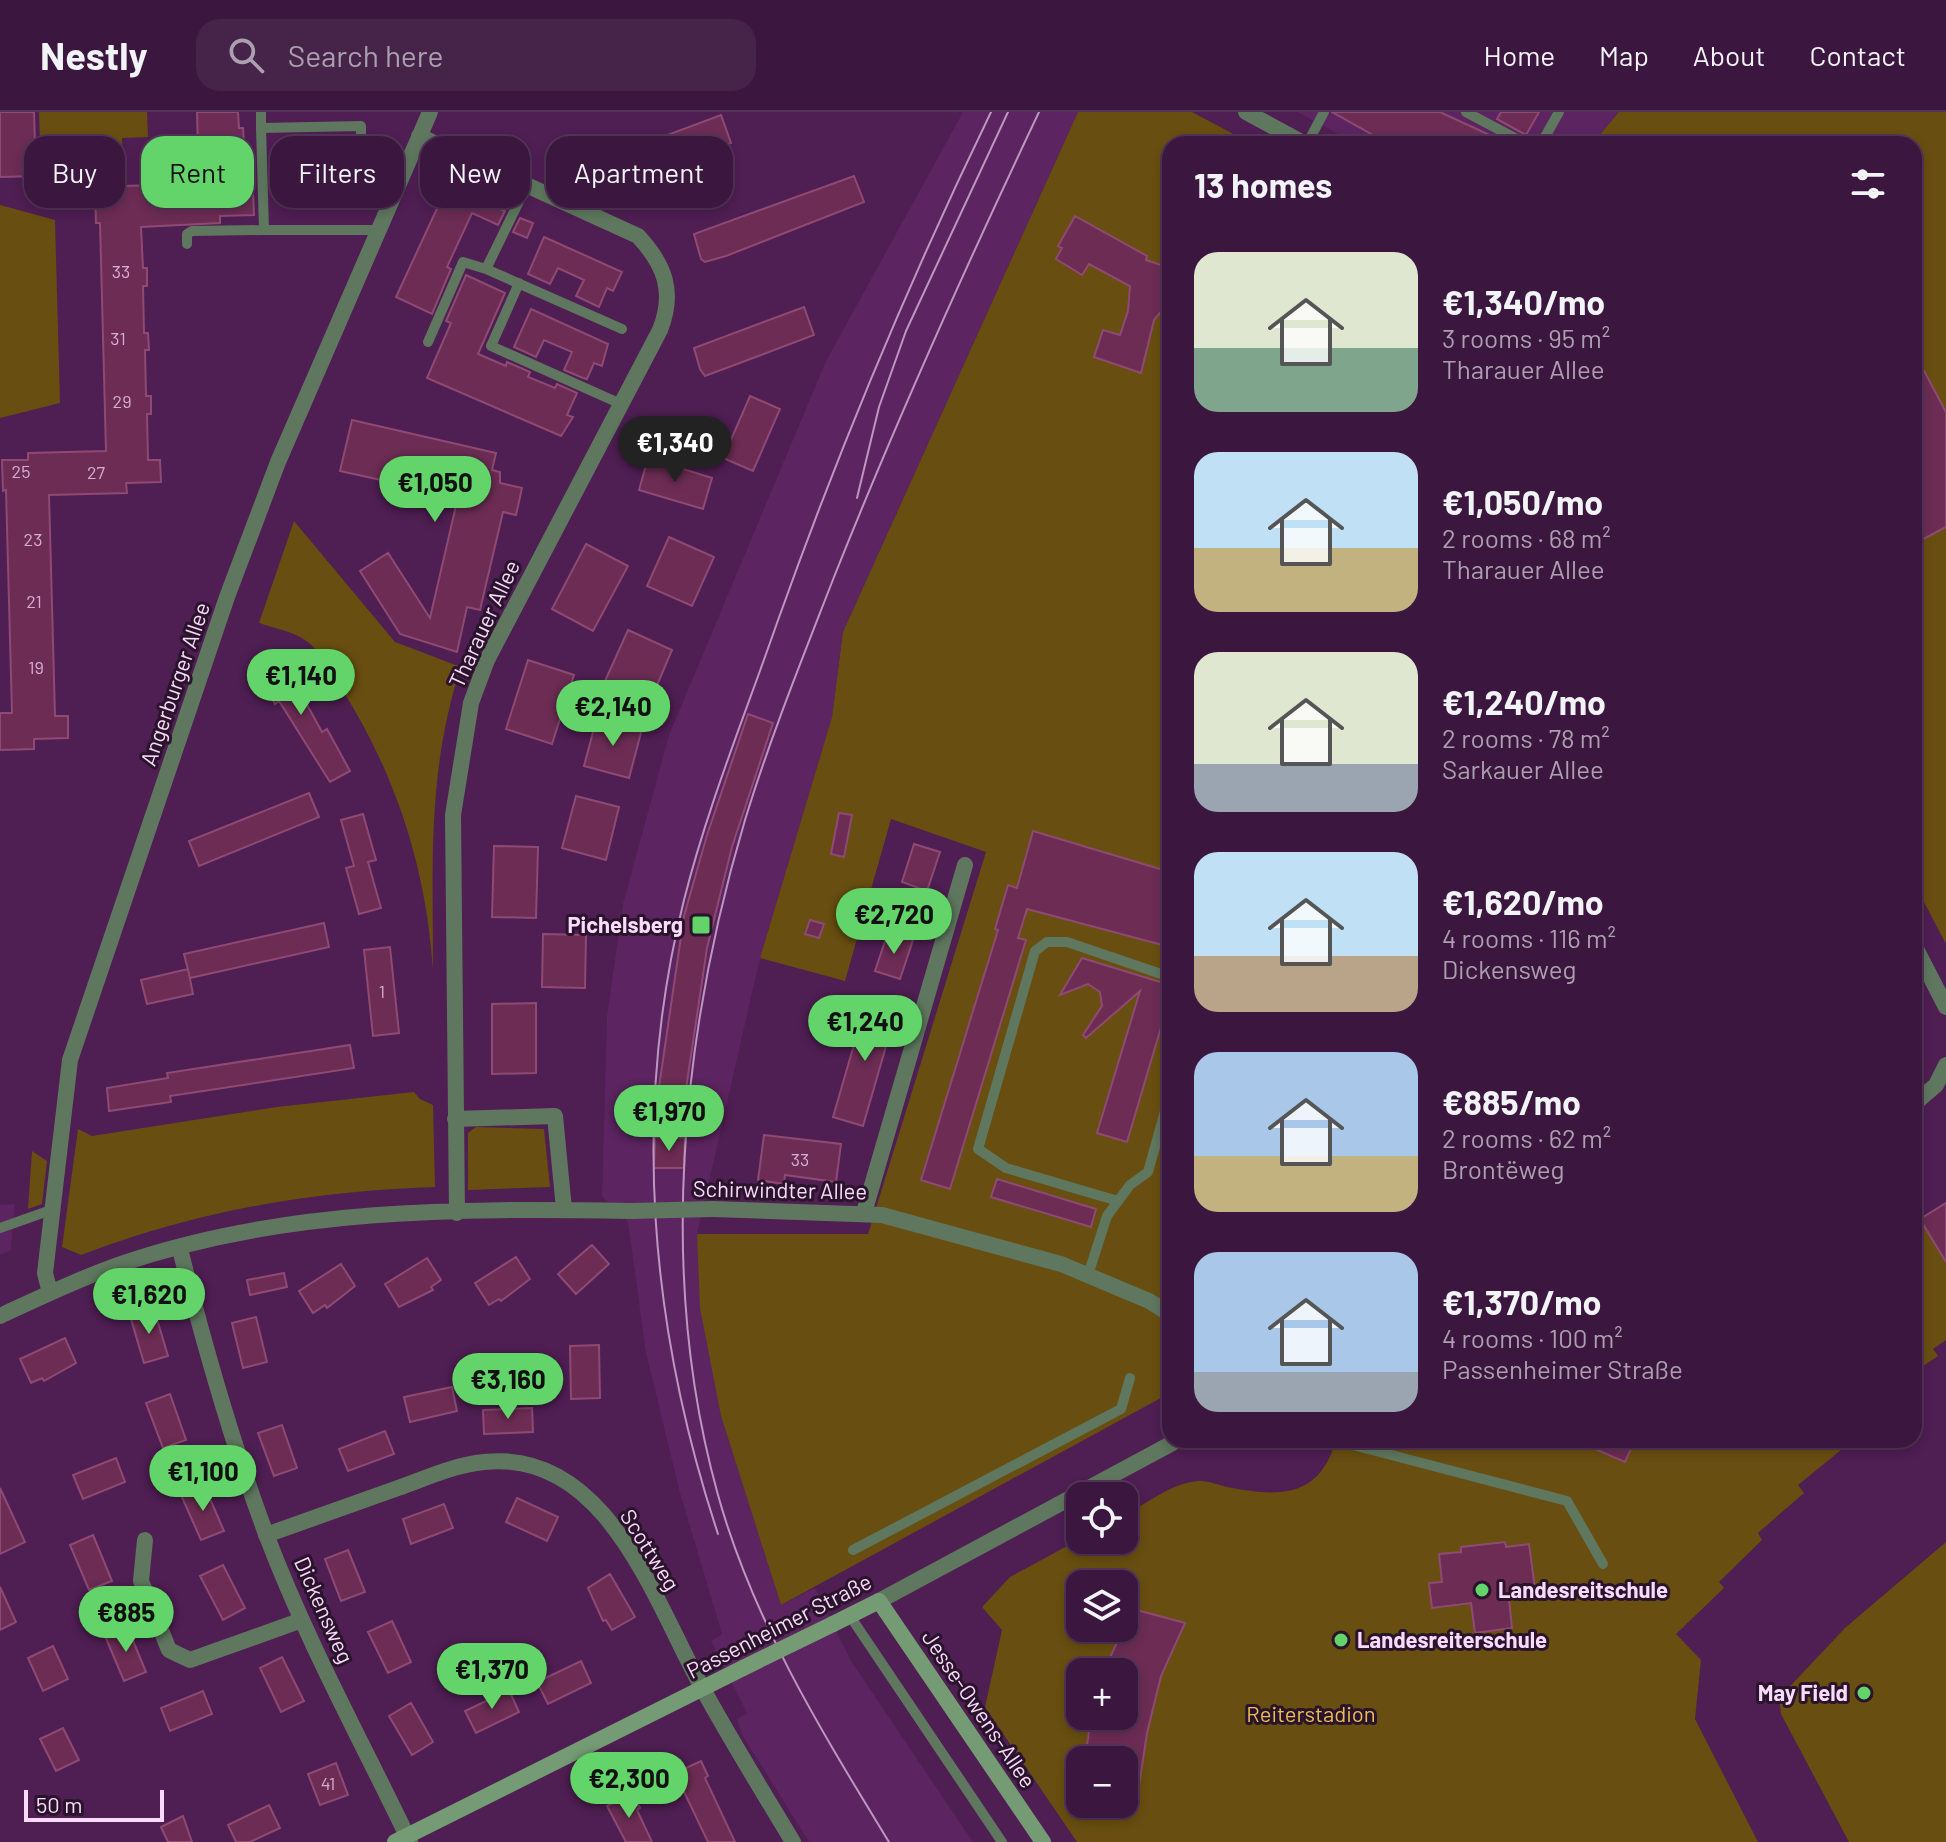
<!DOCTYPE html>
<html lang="en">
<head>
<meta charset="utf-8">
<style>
  :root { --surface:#3b163e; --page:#462349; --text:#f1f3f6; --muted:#ac9fb0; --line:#543558; --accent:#62d469 }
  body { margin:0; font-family:Barlow,sans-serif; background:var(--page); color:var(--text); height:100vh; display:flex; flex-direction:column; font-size:30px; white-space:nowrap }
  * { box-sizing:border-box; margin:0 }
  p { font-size:26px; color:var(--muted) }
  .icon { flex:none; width:44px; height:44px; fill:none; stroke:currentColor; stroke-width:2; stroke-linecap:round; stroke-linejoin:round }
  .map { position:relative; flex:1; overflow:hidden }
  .sheet { position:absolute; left:1162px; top:24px; width:760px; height:1312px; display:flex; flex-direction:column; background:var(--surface); border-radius:24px; box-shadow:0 4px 12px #0003,0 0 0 2px var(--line) }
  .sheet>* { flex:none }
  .hud { position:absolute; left:24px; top:24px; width:760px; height:72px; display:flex; gap:16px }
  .fabs { position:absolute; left:1066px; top:1370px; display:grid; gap:16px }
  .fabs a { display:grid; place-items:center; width:72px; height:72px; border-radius:16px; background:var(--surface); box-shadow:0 4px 12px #0003,0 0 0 2px var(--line); font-size:40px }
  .scale { position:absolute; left:24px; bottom:20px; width:140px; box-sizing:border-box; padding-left:8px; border:4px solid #f9dafa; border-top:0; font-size:22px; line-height:28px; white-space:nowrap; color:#f9dafa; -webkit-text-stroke:6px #29142b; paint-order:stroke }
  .price { position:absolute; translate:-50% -68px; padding:0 18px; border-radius:28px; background:var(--accent); color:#111; font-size:26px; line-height:52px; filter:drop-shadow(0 2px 4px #0008) }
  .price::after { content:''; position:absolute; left:50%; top:48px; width:24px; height:18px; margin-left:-12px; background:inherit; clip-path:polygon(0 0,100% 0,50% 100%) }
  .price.on { background:#222; color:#fff }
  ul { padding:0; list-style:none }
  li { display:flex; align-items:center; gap:24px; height:200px; padding:0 32px }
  li span { display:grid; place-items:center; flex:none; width:224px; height:160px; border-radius:24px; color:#555 }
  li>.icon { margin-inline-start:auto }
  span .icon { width:96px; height:96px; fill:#fffc; stroke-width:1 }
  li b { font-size:34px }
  h2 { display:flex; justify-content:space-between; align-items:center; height:96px; padding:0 32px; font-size:34px }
  .chip { padding:0 28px; border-radius:24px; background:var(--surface); box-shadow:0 4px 12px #0003,0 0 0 2px var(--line); font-size:28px; line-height:72px }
  .chip.on { background:var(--accent); color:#111 }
  header { display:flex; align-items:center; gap:48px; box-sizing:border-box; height:112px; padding:0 40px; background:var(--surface); border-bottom:2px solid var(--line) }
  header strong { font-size:38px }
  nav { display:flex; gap:44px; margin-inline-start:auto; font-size:28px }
  .search { width:560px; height:72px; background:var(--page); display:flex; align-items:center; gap:20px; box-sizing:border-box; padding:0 28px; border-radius:24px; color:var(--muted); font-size:30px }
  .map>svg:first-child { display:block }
  .built { fill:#5c2460 }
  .green { fill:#684e10; fill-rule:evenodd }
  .building { fill:#6c2c54; stroke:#8e4a73; stroke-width:2 }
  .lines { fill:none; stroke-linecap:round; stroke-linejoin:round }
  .lane { stroke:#5e775e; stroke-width:10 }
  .street { stroke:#5e775e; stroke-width:16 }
  .secondary { stroke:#749b74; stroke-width:16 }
  .tram { stroke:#bd97bf; stroke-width:2 }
  .street-bridge { stroke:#5e775e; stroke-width:16 }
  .secondary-bridge { stroke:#749b74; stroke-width:16 }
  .poi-dot { fill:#62d469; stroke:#29142b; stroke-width:3 }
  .labels { text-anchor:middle; stroke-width:6; stroke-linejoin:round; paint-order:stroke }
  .number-label { font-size:18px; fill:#d6aed0 }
  .street-label { font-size:22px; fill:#f9dafa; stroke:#29142b }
  .poi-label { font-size:22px; font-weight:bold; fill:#f9dafa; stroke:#29142b; text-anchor:end }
  .park-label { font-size:22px; fill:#ecbd51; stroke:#29142b }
</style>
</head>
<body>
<header>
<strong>Nestly</strong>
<div class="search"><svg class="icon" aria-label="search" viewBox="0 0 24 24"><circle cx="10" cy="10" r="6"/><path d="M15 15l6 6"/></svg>Search here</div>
<nav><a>Home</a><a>Map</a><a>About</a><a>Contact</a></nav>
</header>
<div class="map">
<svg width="1946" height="1730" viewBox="0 0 1946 1730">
  <rect width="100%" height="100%" fill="#4f1e53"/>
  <path class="built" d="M963,0h115l-235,520 -11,85 -72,241 -63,276 24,182 60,189 34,-17 36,73 122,181h-164l-68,-109 -4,-14 10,-6 -36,-72 11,-7 -42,-141 -34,-140 -18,-131 -26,-26 5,-180 16,-112 46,-169 157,-374z
    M1297,0h322l-27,32h-235z
    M15,1092l-4,46 -11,5v-50z"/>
  <path class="green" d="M39,0h108l1,25 -26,1 1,31 -82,4z
    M1078,0h114l60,32h-82v1249l-389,212 -60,-189 -21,-108 -3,-74h171l118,-382 -95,-33 -46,162 -85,-23 72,-241 11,-85z
    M1619,0h327v832l-32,-61v-739h-322z
    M0,93l55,15 5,183 -60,15z
    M294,409l101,121 66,25c-34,103 -28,197 -28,303 -7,-104 -38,-199 -95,-287 -9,-13 -20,-35 -33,-43 -13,-9 -32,-12 -46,-17z
    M414,980l6,7 13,6 2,82c-123,4 -239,24 -354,68l-19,-8 16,-118 14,7 185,-29z
    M476,1015l68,2 6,58 -82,3v-57z
    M32,1039l15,10 -5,43 -14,5z
    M1914,1097l32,53v78l-13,9 5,7 -24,16z
    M1336,1328h504l6,6 -48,39 6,8 -46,40 4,7 -43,42 5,6 -48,46 25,26 -6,59 63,123h-681l-92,-135 17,-77 -20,-23 28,-30 70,-38 44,1v-24c20,-11 44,-30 67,-34 12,-3 24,2 36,5 52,10 92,12 109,-47zM1080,1472h44v44h-44zM1080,1560h44v44h-44zM1080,1648h44v44h-44z
    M1946,1430v300h-97l-68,-128 -2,-16 66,-70z"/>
  <path class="building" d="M0,0h34l2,64 -36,1z
    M197,0h41l1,16h4l1,18h-4l1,46h12l1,23 -34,1v7l-79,4 2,41h4v18h-4l1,47h4l1,17h-4l1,46h5v18h-4l1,46h12l1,22 -35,1 1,10 -78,2 6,221h13v22l-34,1v10l-34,1v-37h12l-6,-223 -3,1 -1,-31h26v-7l78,-2 -6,-228h-4l-1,-30 26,-1v-6l78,-2z
    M1332,0h108l69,32h-120z
    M1501,0h38l-13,23 -29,-16z
    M721,3l10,28 -110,41 -4,-7 -6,-21z
    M854,64l10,26 -138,54 -21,6 -4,-3 -7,-25z
    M447,75l58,24 -7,14 -26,-12 -25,54 4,2 -19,45 -36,-17z
    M1075,104l72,40 -1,4 24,8v33l-16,19 -13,53 -47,-16 9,-27 17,5 8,-24 2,-25 -41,-22 -7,11 -26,-16 6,-11 -4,-2z
    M520,106l13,5 -6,15 -14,-6z
    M544,125l78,35 -9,19 -6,-3 -8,19 -23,-11 8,-16 -26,-12 -8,16 -22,-10z
    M466,163l39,18 -27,61 28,12 1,-4 23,10 -2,5 27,11 2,-4 20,9 -10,22 6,2 -12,19 -134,-58 24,-55 -5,-2z
    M804,195l10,28 -109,41 -5,-7 -6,-21z
    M531,197l77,35 -6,22 -8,-3 -7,16 -4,-1 -19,-8 8,-18 -28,-12 -8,17 -22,-10z
    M1914,240l32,60v115l-32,17z
    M750,284l30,13 -27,62 -30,-13z
    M352,308l144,33 -4,17 8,2v11l22,5 -6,27 -13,-3 -23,98 -13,-3 -10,45 -57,-18 -40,-63 28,-18 42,65 28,-121 -118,-26z
    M648,346l64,20 -9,31 -64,-19z
    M669,425l45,20 -22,49 -45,-20z
    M586,432l42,22 -35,65 -41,-22z
    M628,518l44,20 -22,52 -45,-21z
    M271,539l24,42 4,-3 23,42 5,-3 23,42 -20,11 -51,-81 -4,3 -23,-42z
    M528,548l46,15 -22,69 -46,-15z
    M748,602l25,9 -41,124 -25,101 -21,141 -27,-2 25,-171 23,-81z
    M597,605l45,12 -13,49 -45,-12z
    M309,681l10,24 -120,49 -10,-25z
    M576,684l43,11 -13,53 -44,-12z
    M839,701l13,2 -8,42 -13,-3z
    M363,702l13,46 -8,2 13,46 -22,6 -13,-46 8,-2 -13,-46z
    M1033,719l137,41v75l-143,-38 -9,29 8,2 -76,249 -29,-9 77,-250 -3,-1 13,-44 9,3z
    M914,732l26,8 -13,39 -25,-9z
    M494,734l44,1 -2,71 -44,-1z
    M810,808l14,4 -5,14 -14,-4z
    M324,811l5,24 -139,31 -6,-24z
    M888,820l25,8 -13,39 -25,-8z
    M543,822l43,1 -1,53 -43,-1z
    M390,835l9,86 -26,3 -9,-86z
    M1082,846l88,27v12l-43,145 -30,-9 43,-142 -54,47 -3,-3 19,-29 -2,-14 -12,-8 -28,11z
    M188,857l5,25 -46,10 -6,-24z
    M867,888l30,8 -34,118 -30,-9z
    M536,891v70l-44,1v-70z
    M350,933l4,23 -184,28 1,6 -62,9 -2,-23 61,-10 -1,-5z
    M764,1023l77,9 -5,38 -51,-7 -1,9 -26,-4z
    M655,1025l30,1 -1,30h-30z
    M997,1067l99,30 -5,18 -100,-30z
    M1946,1091v59l-26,-43z
    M592,1133l17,19 -33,30 -18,-20z
    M516,1145l14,22 -29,22 -2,-2 -10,6 -14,-22z
    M427,1146l14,22 -10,7 2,3 -34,17 -14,-23z
    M341,1152l14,22 -28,22 -2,-3 -12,8 -14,-22z
    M284,1161l3,14 -37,8 -3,-15z
    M154,1197l14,47 -24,7 -14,-47z
    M256,1205l11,45 -24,6 -11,-45z
    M65,1226l11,25 -32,18 -2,-3 -11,5 -11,-24z
    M599,1233l1,53 -29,1 -1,-53z
    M452,1275l5,24 -47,11 -6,-25z
    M170,1282l16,46 -23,8 -17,-45z
    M532,1296l1,24 -49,2 -1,-24z
    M282,1313l15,43 -23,8 -16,-43z
    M385,1319l9,23 -46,17 -9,-22z
    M1574,1328h61l-10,22z
    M116,1346l9,24 -42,17 -10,-24z
    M204,1373l20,46 -23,9 -20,-45z
    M0,1376l25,54 -25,12z
    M517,1386l41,19 -11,24 -41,-19z
    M444,1392l9,24 -42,16 -8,-25z
    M93,1423l19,46 -23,9 -19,-45z
    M1505,1430l1,5 23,-3 7,52 -27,3 3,29 -37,5 -4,-30 -39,5 -3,-25 13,-1 -3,-28 22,-2v-5z
    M348,1438l17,42 -24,9 -16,-42z
    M223,1453l22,43 -22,12 -23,-44z
    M610,1462l25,43 -23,13 -6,-10 -3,1 -15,-33z
    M0,1475l16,35 -16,8z
    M1133,1497l52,14 -24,53 -14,57 -8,53 -15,-4v-22h-39l6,-44h33v-44h-21z
    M392,1509l19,41 -23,11 -20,-41z
    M127,1514l19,46 -22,9 -19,-45z
    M53,1534l15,33 -25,12 -15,-33z
    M282,1545l22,44 -23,11 -21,-44z
    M581,1549l10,22 -43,21 -11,-22z
    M509,1578l10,22 -43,21 -11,-22z
    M203,1579l9,23 -42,17 -9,-23z
    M411,1591l22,39 -21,13 -23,-39z
    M63,1616l16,32 -23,11 -16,-32z
    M701,1649l7,15 -3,2 30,64h-27l-33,-69z
    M336,1651l12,32 -28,10 -12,-31z
    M633,1681l7,15 -3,2 15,32h-26l-19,-36z
    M269,1693l11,23 -30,14h-14l-8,-17z
    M183,1704l9,26h-24l-7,-15z"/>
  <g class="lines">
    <path class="lane" d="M261,0v16
      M1466,0l60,32
      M1307,32l17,-32
      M1541,32l18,-32
      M275,49l73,-2 13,-6
      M376,118h-112l-3,-102 100,-2v27l49,3
      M187,132v-10l5,-3 72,-1
      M486,157l136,60
      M519,171l-28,63 130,58
      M428,230l35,-80 23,7 42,-86
      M1118,1089l-112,-33 -28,-19 57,-198 12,-9h20l103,35
      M0,1116l51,-18
      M1088,1163l19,-59 23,-31 18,-13 22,-79
      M1334,1328l233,61 36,63
      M853,1438l268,-141 9,-31
      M850,1504l152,226"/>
    <path class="street" d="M1246,0l59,32
      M419,24l219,100c27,29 37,56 22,94l-173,330 -16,43 -18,112 4,398
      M1914,833l32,62
      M1914,992l22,-19 10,-20
      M455,1007l100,-3 9,93
      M713,1097l169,6 179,49 88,37 21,13
      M864,1101l101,-348
      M180,1137c24,96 51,191 86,285 40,106 95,206 144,308
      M50,1181l-5,-20 25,-213 157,-463 51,-135 152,-350
      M0,1204c39,-18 78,-37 118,-51 163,-57 341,-57 513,-54
      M266,1423c44,-16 88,-31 132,-47 28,-10 56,-23 86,-26 124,-14 172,144 220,229 28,51 59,101 89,151
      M145,1428l-4,41 28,69 21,10 112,-40
      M879,1489l299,-161"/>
    <path class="secondary" d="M833,1512l46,-23 164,241
      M395,1730l348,-174"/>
    <path class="tram" d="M857,386l22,-91 27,-76 102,-219
      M718,1422c-68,-206 -87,-423 -34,-634 24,-95 61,-185 93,-277 62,-174 133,-344 214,-511
      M889,1730c-67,-110 -136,-221 -171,-347 -61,-218 -37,-460 27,-675 25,-82 58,-163 89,-243 63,-158 132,-311 205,-465"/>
    <path class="street-bridge" d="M631,1099l82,-2"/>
    <path class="secondary-bridge" d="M743,1556l90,-44"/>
  </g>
  <g class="poi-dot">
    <rect x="691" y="803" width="20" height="20" rx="4"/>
    <circle cx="1482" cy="1478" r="8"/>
    <circle cx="1341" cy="1528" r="8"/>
    <circle cx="1864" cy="1581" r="8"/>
  </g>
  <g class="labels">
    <g class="number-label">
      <text x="121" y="166">33</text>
      <text x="118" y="233">31</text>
      <text x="122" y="296">29</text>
      <text x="21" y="366">25</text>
      <text x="96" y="367">27</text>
      <text x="33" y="434">23</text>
      <text x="34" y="496">21</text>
      <text x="36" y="562">19</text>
      <text x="382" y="886">1</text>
      <text x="800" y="1054">33</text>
      <text x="328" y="1678">41</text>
    </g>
    <g class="street-label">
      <text transform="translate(484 512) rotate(-65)" y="8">Tharauer Allee</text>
      <text transform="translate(175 572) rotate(-71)" y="8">Angerburger Allee</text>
      <text transform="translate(780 1078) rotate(1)" y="8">Schirwindter Allee</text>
      <text transform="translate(650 1438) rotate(58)" y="8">Scottweg</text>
      <text transform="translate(324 1498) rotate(66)" y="8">Dickensweg</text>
      <text transform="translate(779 1514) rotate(-27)" y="8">Passenheimer Straße</text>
      <text transform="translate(979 1597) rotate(56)" y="8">Jesse-Owens-Allee</text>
    </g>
    <g class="poi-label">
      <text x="683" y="821">Pichelsberg</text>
      <text x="1498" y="1486" text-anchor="start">Landesreitschule</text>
      <text x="1357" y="1536" text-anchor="start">Landesreiterschule</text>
      <text x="1848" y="1589">May Field</text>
    </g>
    <g class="park-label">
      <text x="1311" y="1610">Reiterstadion</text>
    </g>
  </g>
</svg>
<div class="fabs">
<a><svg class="icon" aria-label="locate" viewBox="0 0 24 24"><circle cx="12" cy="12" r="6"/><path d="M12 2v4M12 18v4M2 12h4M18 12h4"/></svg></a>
<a><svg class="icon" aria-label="layers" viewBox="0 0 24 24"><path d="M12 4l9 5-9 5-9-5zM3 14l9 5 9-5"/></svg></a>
<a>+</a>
<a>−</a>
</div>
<div class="scale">50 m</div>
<b class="price on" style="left:675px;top:372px">€1,340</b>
<b class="price" style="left:435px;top:412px">€1,050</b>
<b class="price" style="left:301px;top:605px">€1,140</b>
<b class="price" style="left:613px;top:636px">€2,140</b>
<b class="price" style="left:894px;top:844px">€2,720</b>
<b class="price" style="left:865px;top:951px">€1,240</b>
<b class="price" style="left:669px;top:1041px">€1,970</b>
<b class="price" style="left:149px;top:1224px">€1,620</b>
<b class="price" style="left:508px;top:1309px">€3,160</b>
<b class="price" style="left:203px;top:1401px">€1,100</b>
<b class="price" style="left:126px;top:1542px">€885</b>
<b class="price" style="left:492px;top:1599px">€1,370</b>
<b class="price" style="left:629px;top:1708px">€2,300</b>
<div class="hud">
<a class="chip">Buy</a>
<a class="chip on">Rent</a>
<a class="chip">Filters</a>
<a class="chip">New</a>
<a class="chip">Apartment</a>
</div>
<section class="sheet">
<h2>13 homes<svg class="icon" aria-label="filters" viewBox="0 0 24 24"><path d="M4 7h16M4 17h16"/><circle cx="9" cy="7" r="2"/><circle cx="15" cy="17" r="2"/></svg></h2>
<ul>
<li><span style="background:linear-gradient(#dfe7d0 60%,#7fa58c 0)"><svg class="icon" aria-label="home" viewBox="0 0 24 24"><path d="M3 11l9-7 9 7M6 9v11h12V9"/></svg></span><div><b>€1,340/mo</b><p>3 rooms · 95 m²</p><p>Tharauer Allee</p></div></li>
<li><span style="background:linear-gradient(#bfe0f5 60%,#c2b280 0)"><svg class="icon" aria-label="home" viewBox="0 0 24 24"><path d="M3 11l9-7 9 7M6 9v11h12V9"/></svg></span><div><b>€1,050/mo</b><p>2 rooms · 68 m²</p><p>Tharauer Allee</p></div></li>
<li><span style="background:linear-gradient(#dfe7d0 70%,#9aa5b1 0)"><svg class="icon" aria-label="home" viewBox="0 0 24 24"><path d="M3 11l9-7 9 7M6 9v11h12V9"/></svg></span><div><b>€1,240/mo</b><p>2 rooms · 78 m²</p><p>Sarkauer Allee</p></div></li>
<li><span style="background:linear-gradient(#bfe0f5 65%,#b9a48a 0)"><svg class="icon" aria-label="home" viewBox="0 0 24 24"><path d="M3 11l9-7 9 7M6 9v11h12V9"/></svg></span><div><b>€1,620/mo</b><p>4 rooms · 116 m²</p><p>Dickensweg</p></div></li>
<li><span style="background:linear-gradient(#a9c7e8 65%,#c2b280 0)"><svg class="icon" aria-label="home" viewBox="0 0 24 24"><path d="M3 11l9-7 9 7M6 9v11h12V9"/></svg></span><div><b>€885/mo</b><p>2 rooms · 62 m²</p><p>Brontëweg</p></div></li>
<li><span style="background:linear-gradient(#a9c7e8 75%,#9aa5b1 0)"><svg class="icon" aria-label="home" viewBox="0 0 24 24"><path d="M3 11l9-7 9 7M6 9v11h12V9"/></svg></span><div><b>€1,370/mo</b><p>4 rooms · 100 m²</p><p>Passenheimer Straße</p></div></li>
</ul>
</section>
</div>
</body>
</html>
